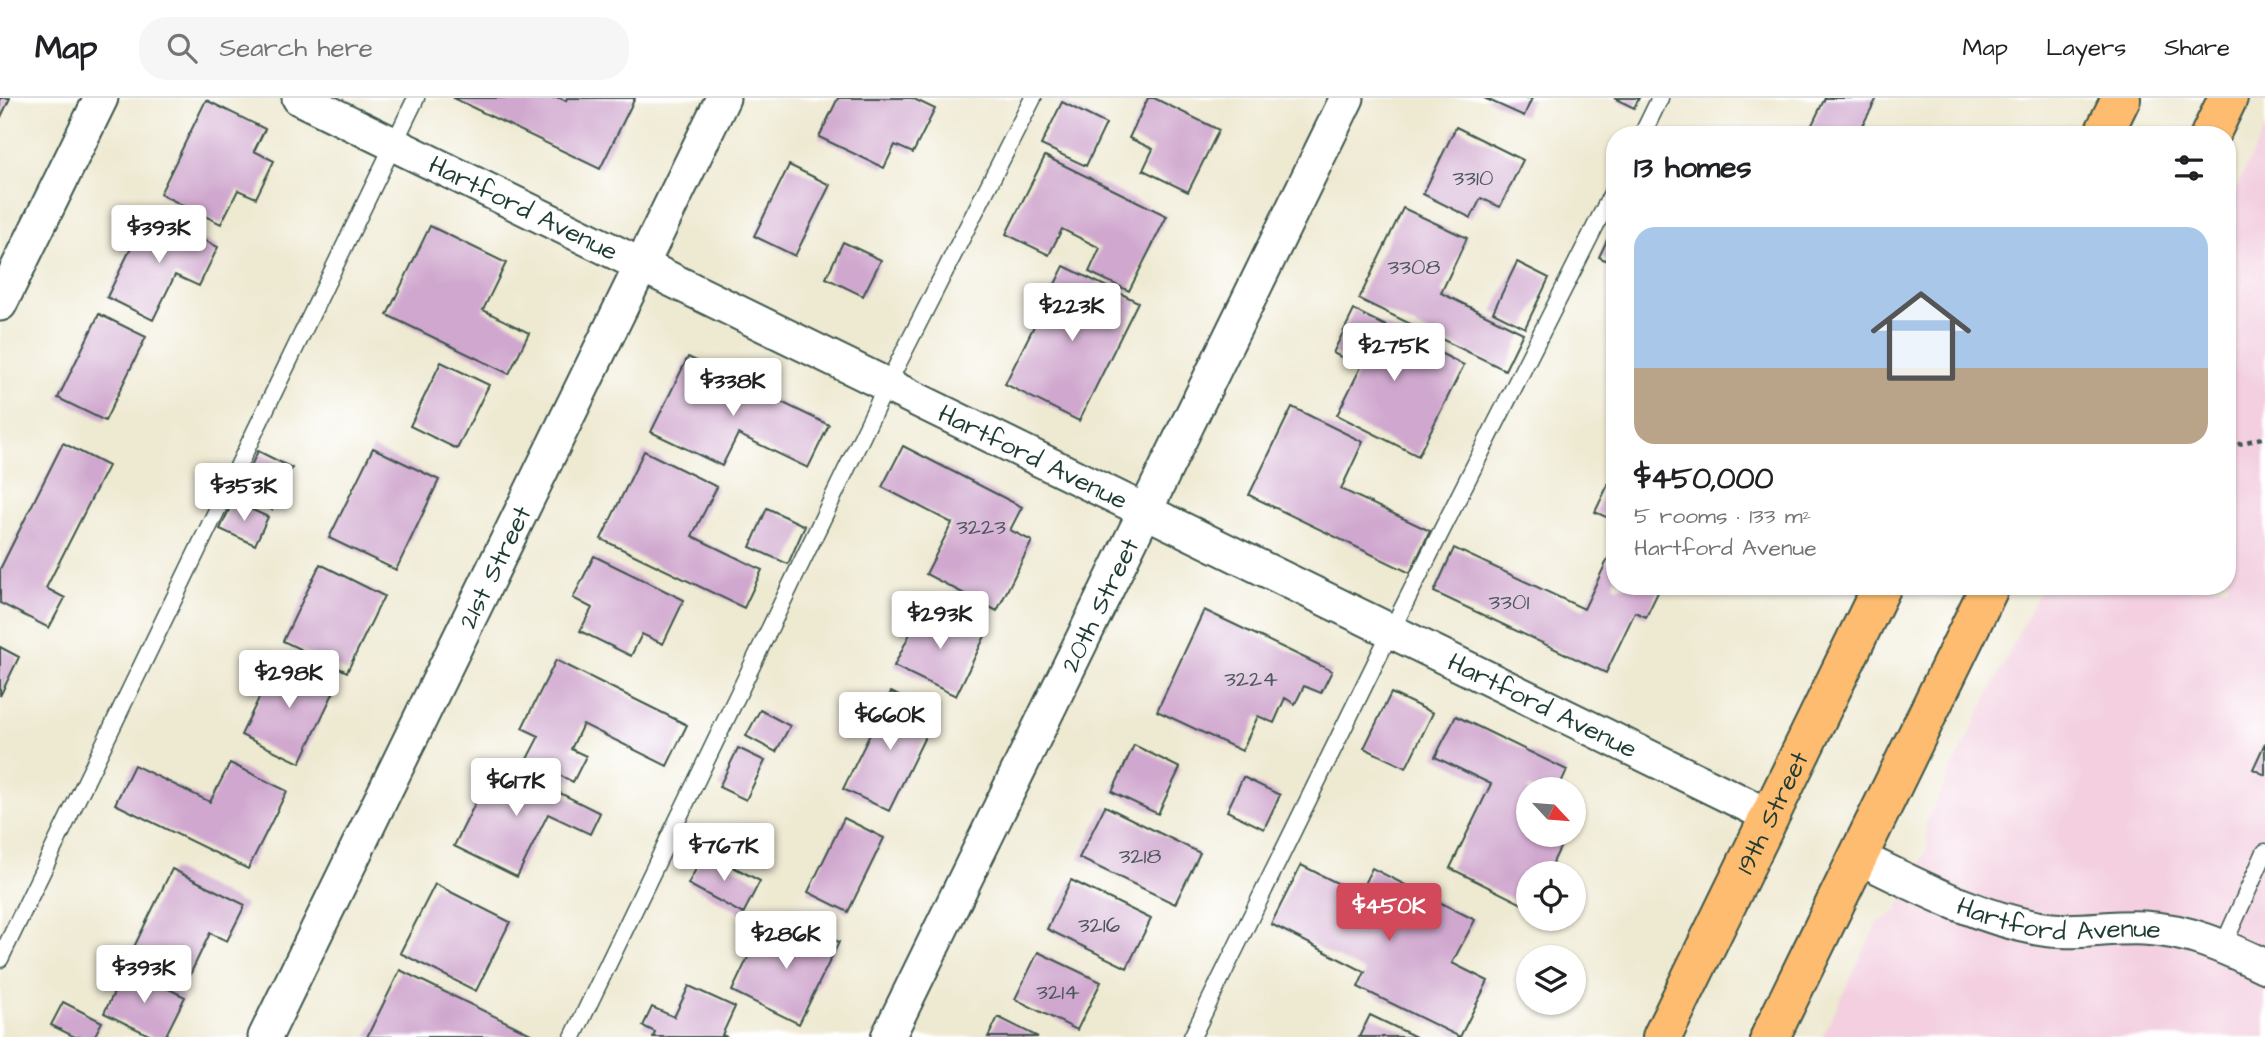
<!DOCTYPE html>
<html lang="en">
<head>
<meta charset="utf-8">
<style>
  :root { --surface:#fff; --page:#f6f6f6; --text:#202124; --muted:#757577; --line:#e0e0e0; --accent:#d1495b }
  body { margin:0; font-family:"Architects Daughter",sans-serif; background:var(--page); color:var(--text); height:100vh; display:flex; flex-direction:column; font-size:26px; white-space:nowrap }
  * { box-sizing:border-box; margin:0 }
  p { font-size:23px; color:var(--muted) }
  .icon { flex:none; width:38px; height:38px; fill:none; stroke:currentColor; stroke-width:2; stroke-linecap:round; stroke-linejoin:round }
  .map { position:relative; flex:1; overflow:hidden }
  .side { position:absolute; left:1606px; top:28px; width:630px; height:469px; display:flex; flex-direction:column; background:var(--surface); border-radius:28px; box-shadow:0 2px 5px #0004 }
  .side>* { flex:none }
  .needle { width:46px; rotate:116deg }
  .fabs { position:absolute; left:1516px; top:679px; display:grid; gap:14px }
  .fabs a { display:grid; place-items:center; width:70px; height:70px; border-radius:50%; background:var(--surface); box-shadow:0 2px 5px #0004; font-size:35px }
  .price { position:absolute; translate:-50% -60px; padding:0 16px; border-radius:7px; background:#fff; color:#222; font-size:23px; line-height:46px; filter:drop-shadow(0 2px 4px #0008) }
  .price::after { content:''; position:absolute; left:50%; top:42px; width:21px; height:16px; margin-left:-10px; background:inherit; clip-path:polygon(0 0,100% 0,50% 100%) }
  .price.current { background:var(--accent); color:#fff }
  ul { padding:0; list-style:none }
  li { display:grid; align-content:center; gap:14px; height:371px; padding:0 28px }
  li span { display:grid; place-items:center; height:217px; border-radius:21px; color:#555 }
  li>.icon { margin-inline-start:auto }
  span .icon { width:126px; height:126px; fill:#fffc; stroke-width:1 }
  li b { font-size:30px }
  h2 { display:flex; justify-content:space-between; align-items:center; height:84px; padding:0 28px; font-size:30px }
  header { display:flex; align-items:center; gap:42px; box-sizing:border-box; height:98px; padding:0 35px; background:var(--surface); border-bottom:2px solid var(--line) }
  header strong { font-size:33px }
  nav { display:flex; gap:38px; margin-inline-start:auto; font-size:24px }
  .search { width:490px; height:63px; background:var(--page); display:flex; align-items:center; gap:18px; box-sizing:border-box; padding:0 24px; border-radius:28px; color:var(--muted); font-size:26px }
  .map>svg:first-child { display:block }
  .built { fill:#f3cfe0 }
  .building { fill:#d0a8cf }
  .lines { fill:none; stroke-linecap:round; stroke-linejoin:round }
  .lane-casing { stroke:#3e574c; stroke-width:19 }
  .street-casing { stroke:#3e574c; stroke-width:37 }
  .primary-casing { stroke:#3e574c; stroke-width:42 }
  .path { stroke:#3e574c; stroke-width:4.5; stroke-dasharray:5 5; stroke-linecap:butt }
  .lane { stroke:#fff; stroke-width:16 }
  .street { stroke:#fff; stroke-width:33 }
  .primary { stroke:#fdbc6f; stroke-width:38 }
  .labels { text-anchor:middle; stroke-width:5; stroke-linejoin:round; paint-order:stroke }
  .number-label { font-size:23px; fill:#4b585b }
  .street-label { font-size:26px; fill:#1f3d34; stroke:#fff }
</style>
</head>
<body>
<header>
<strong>Map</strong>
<div class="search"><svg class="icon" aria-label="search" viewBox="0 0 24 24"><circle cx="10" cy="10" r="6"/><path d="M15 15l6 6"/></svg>Search here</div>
<nav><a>Map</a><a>Layers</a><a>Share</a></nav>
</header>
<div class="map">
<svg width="2265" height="939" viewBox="0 0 2265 939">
  <rect width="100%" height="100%" fill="#fff"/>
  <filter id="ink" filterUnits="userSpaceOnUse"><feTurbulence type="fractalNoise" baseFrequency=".0143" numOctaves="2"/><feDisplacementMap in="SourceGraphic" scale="14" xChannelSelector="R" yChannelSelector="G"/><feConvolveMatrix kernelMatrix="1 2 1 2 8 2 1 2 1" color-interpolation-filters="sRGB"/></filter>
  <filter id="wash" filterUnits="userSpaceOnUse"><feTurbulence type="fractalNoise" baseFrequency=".00686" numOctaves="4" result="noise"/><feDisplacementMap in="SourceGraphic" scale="28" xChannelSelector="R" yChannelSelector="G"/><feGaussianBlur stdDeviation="1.57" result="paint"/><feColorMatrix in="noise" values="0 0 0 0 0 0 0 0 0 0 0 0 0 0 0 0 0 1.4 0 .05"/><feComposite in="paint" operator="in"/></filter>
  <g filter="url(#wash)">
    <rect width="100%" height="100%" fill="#eee9d1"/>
    <path class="built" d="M2265,30v909h-443l55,-113 20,-13 31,-64 -2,-25 116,-236h186v-381z"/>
    <g id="blocks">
      <path class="building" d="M0,0h10l-10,21z
        M453,0h107l6,3 1,-3h68l-35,71z
        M838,0h74l23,11 -22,44 -18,-8 -11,23 -65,-31z
        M1148,0h6l65,32 -31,62 -45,-22 10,-21 -24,-11z
        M1484,0h48l-8,18z
        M1614,0h25l-5,10z
        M1825,0h52l-16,30 14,7h-68z
        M206,2l59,29 -11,22 20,10 -18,37 -18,-8 -17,34 -61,-30z
        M1062,4l44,22 -20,42 -45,-21z
        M1456,29l67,33 -23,47 -19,-9 -10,20 -48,-24z
        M1045,58l122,60 -38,75 -40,-19 11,-24 -38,-19 -13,26 -43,-21z
        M789,67l41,20 -35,71 -41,-20z
        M1403,110l64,30 -26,55 82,40 -18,37 -146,-71z
        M148,115l70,34 -19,39 -24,-11 -22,45 -46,-23z
        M1615,125v42l-16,-8z
        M430,128l76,37 -23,47 46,23 -20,41 -122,-59z
        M843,144l38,18 -18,36 -37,-18z
        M1517,164l32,16 -24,50 -32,-16z
        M1064,168l74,36 -59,119 -74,-37z
        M1354,212l110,55 -46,91 -81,-41 24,-48 -28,-14z
        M99,216l47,23 -41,84 -47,-23z
        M688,259l141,68 -21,43 -70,-34 -16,32 -71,-34z
        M441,264l48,23 -32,64 -47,-23z
        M1292,309l71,35 -22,47 89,42 -20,42 -161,-78z
        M63,345l45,23 -62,122 19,10 -16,30 -49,-25v-34z
        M903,348l119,61 -12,23 22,11 -35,70 -71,-37 26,-51 -70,-36z
        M373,350l66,32 -43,90 -67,-32z
        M258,353l34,17 -20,42 -34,-17z
        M644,353l73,36 -25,49 70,34 -18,38 -143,-69z
        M1615,372v51l-20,-9z
        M233,403l35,16 -13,28 -35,-16z
        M767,410l38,18 -17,38 -38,-17z
        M1615,446v42h46l-15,31 -11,-5 -29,61 -172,-81 20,-44 130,61z
        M594,458l90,44 -21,44 -21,-10 -11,22 -51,-25 12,-23 -19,-10z
        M320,466l64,32 -37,76 -64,-31z
        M924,507l61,31 -29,60 -62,-30z
        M1204,512l128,61 -11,22 -17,-7 -9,18 -10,-6 -11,25 -16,-7 -16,35 -85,-40z
        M0,549l19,10 -19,39z
        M279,559l58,28 -37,78 -59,-28z
        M556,562l131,65 -20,41 -84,-42 -12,25 15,7 -13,26 -46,-23 12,-23 -17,-8z
        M891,594l45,22 -47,97 -46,-22z
        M1391,595l42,20 -27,55 -42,-20z
        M760,612l30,16 -14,26 -30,-16z
        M1456,618l111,54 -9,19h-30v46h38l-18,38h-20v34l-78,-39 41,-84 -56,-27z
        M2265,645v32l-12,-6z
        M1134,647l46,23 -22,46 -46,-22z
        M738,650l27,13 -19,39 -27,-13z
        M496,663l104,52 -10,21 -42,-20 -31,63 -63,-31z
        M230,665l57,28 -39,78 -133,-65 19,-39 76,37z
        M1243,679l37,18 -16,34 -37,-18z
        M1105,708l95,47 -25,51 -96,-46z
        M844,720l40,20 -36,74 -40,-20z
        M705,754l55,29 -17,33 -55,-30z
        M1301,767l58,29 13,-26 103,52 -23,43 36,18 -28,56 -102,-50 7,-15 -94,-48z
        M172,771l73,36 -18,36 -17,-8 -23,48 -56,-28z
        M1071,782l80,39 -24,49 -80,-39z
        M435,786l75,38 -34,69 -76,-38z
        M793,822l46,22 -40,82 -67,-33 28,-59 22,11z
        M1038,854l63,30 -24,48 -62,-31z
        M126,870l59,29 -20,40h-12l-49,-24z
        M400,872l137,67h-170z
        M689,888l46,21 -13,28 5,2h-74l2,-5 -12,-6 9,-19 22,10z
        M63,904l39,20 -8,15h-19l-24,-12z
        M1370,917l46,22h-57z
        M998,919l40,20h-50z"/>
    </g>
  </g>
  <g filter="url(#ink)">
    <use href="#blocks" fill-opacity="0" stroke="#3e574c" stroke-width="2"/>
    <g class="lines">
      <g class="lane-casing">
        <path id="lane" d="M1642,37l18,-37
          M2223,848l42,-94
          M0,861l416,-861
          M573,939l314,-652 146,-287
          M1192,939l199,-406 224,-444"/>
      </g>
      <g class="street-casing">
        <g id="street">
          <path id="s1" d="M299,0l1471,718"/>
          <path d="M0,206l101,-206"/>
          <path id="s2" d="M1858,759c58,28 115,59 179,71 35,7 71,-2 107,0 44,2 81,19 121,38"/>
          <path id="s3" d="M265,939l458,-939"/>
          <path id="s4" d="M888,939l459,-939"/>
        </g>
      </g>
      <g class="primary-casing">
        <g id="primary">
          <path d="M2103,37l18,-37"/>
          <path d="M2210,37l18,-37"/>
          <path id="s5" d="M1662,939l220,-451"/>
          <path d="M1770,939l220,-451"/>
        </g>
      </g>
      <path class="path" d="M2228,349l37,-10"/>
      <use href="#lane" class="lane"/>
      <use href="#street" class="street"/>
      <use href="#primary" class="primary"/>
    </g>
  </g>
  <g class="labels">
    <g class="number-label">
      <text x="1473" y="87">3310</text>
      <text x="1414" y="176">3308</text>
      <text x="981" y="436">3223</text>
      <text x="1509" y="511">3301</text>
      <text x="1251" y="588">3224</text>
      <text x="1140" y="765">3218</text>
      <text x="1099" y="834">3216</text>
      <text x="1058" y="901">3214</text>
    </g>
    <g class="street-label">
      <text dy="9" stroke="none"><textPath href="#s1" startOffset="250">Hartford Avenue</textPath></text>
      <text dy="9" stroke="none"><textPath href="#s1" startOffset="817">Hartford Avenue</textPath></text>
      <text dy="9" stroke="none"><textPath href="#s3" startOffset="523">21st Street</textPath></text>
      <text dy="9" stroke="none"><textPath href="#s4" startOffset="481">20th Street</textPath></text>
      <text dy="9" stroke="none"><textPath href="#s1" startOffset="1384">Hartford Avenue</textPath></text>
      <text dy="9" stroke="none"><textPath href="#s5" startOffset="250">19th Street</textPath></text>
      <text dy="9" stroke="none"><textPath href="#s2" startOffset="214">Hartford Avenue</textPath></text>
    </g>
  </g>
</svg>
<div class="fabs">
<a><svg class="needle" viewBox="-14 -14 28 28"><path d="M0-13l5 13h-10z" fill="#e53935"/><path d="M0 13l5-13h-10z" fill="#757577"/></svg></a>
<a><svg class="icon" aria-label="locate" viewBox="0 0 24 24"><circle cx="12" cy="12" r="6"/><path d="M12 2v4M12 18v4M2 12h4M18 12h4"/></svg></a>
<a><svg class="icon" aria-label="layers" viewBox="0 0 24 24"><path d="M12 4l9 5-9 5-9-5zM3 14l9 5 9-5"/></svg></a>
</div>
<b class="price" style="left:159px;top:167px">$393K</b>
<b class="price" style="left:1072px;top:245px">$223K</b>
<b class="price" style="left:1394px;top:285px">$275K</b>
<b class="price" style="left:733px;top:320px">$338K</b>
<b class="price" style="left:244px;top:425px">$353K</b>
<b class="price" style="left:940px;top:553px">$293K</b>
<b class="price" style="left:289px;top:612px">$298K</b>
<b class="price" style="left:890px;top:654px">$660K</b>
<b class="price" style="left:516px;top:720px">$617K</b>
<b class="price" style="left:724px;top:785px">$767K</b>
<b class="price current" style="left:1389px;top:845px">$450K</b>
<b class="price" style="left:786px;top:873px">$286K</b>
<b class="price" style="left:144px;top:907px">$393K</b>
<section class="side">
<h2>13 homes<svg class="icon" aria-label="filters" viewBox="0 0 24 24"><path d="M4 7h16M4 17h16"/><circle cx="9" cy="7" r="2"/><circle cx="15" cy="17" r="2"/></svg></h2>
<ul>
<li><span style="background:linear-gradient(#a9c7e8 65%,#b9a48a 0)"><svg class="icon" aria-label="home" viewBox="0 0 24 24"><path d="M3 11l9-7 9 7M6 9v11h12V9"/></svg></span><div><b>$450,000</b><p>5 rooms · 133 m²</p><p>Hartford Avenue</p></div></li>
</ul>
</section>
</div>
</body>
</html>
